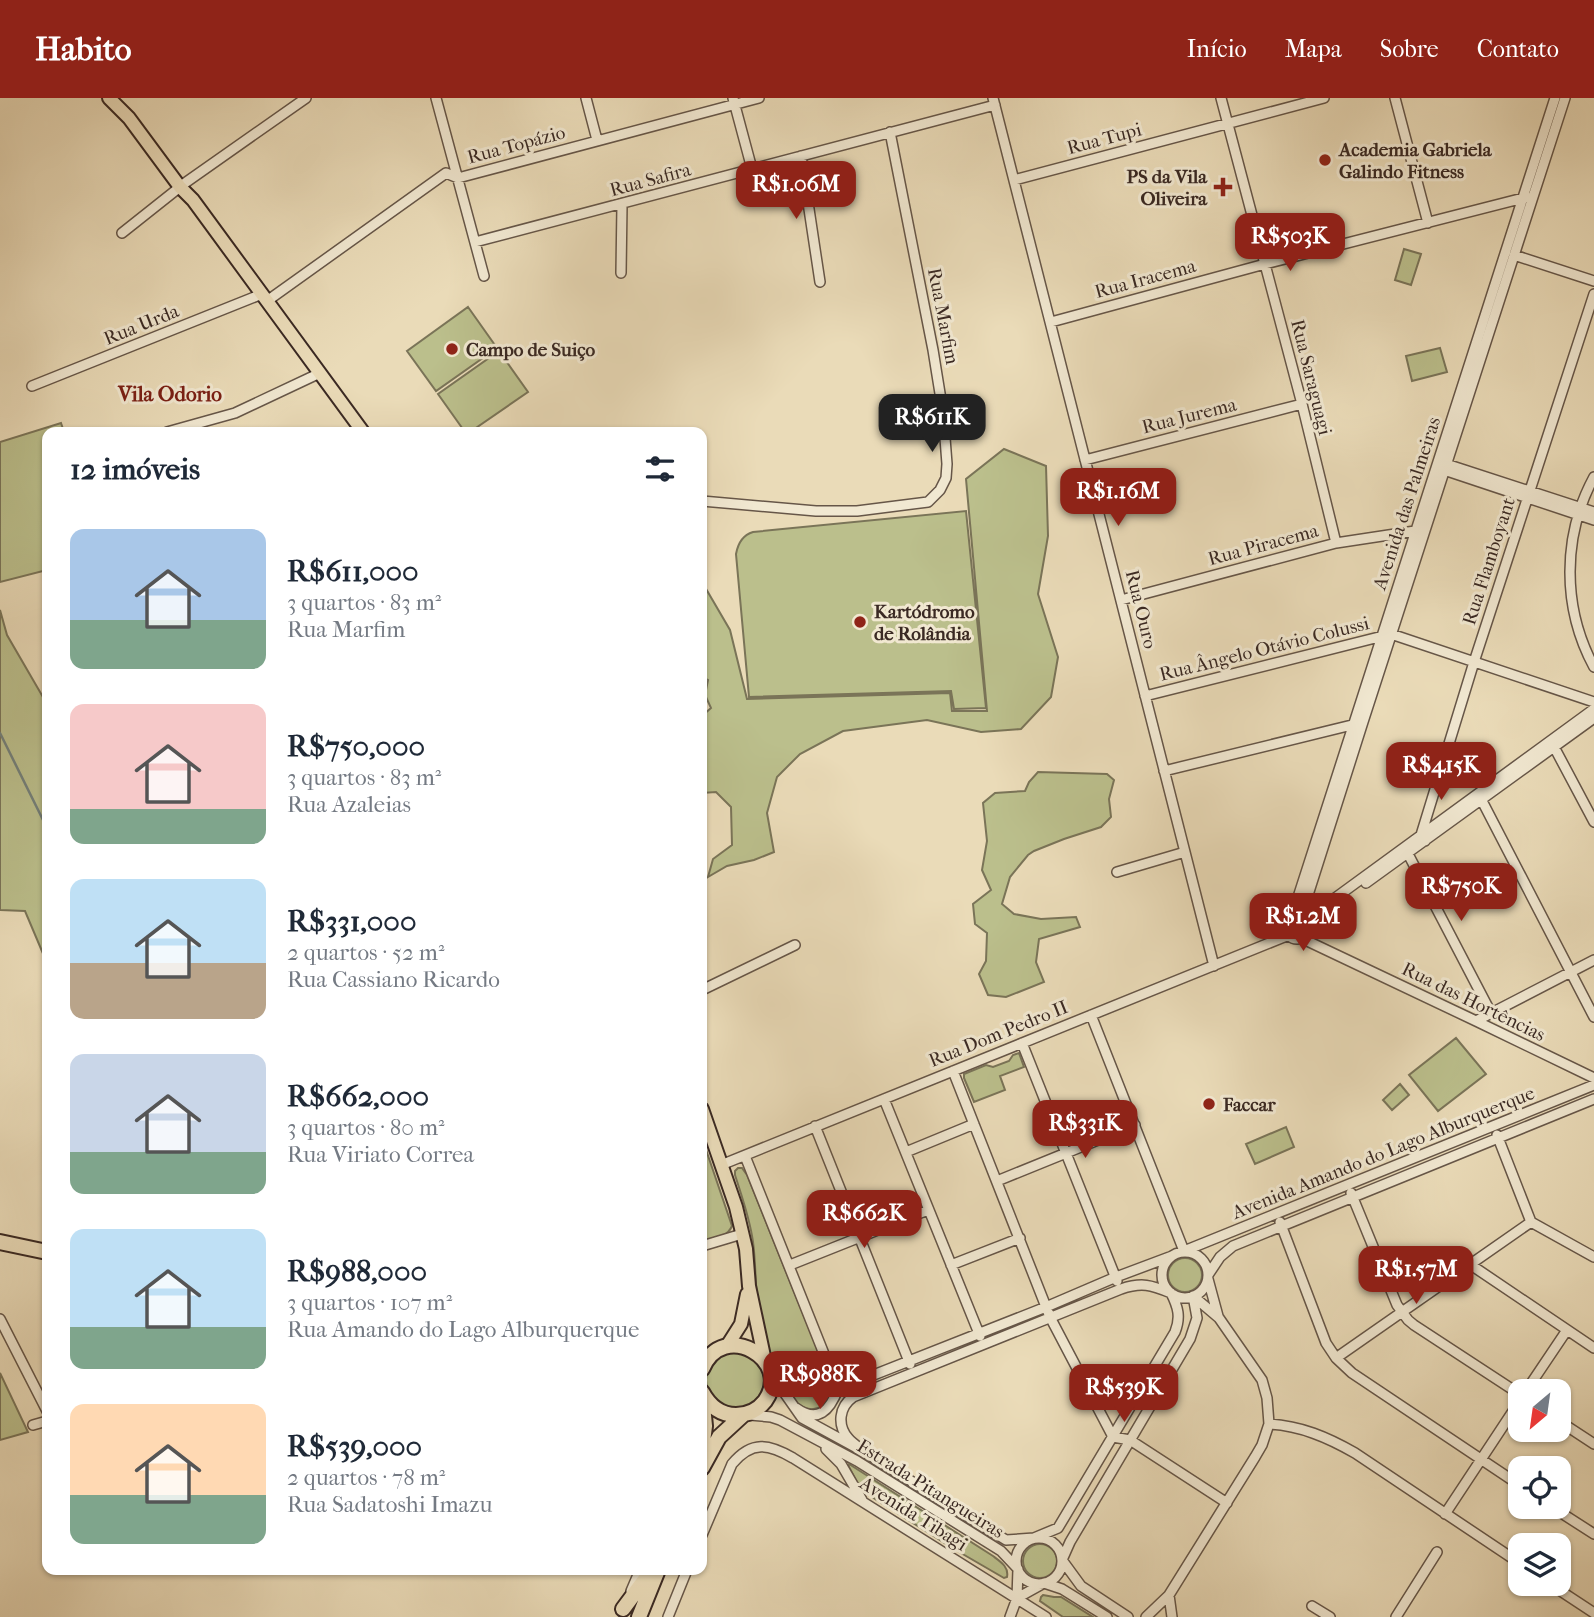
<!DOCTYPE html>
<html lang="pt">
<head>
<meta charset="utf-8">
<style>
  :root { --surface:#fff; --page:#f6f6f7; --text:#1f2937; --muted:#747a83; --accent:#8f2418 }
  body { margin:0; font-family:"IM FELL French Canon",serif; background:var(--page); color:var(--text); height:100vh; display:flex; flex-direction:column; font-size:26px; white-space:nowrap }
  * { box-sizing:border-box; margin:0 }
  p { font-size:23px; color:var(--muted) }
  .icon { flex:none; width:38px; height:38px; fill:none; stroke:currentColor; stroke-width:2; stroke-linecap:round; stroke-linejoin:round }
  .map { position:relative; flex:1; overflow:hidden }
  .sheet { position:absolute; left:42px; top:329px; width:665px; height:1148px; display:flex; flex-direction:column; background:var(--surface); border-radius:14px; box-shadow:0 2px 5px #0004 }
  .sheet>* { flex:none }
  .needle { width:46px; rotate:209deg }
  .fabs { position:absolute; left:1508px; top:1281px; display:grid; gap:14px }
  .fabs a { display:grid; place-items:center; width:63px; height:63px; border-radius:14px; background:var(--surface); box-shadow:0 2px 5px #0004; font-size:35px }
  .price { position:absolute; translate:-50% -60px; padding:0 16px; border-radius:14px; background:var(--accent); color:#fff; font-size:23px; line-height:46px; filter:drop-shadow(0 2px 4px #0008) }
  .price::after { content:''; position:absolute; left:50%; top:42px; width:21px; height:16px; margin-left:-10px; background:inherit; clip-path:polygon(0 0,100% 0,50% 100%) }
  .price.current { background:#222; color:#fff }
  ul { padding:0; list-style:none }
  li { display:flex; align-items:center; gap:21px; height:175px; padding:0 28px }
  li span { display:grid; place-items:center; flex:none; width:196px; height:140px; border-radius:14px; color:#555 }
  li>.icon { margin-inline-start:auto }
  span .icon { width:84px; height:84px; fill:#fffc; stroke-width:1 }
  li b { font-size:30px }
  h2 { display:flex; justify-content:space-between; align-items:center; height:84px; padding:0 28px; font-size:30px }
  header { display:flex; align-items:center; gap:42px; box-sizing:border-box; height:98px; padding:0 35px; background:var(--accent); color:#fff }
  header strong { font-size:33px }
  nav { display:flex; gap:38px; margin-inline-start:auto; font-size:24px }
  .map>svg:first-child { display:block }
  .green { fill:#bbbf8c; stroke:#7a7458; stroke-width:2 }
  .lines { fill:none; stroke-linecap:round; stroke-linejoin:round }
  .stream { stroke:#73807b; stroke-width:2.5 }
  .minor-casing { stroke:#665648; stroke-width:12 }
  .major-casing { stroke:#3a2923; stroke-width:16 }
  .highway-casing { stroke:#3a2923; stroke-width:18 }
  .minor { stroke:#f1e8d1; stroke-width:9 }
  .major { stroke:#eadbb8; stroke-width:12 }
  .highway { stroke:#eadbb8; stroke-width:14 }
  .poi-dot { fill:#8f2418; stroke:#f1e8d1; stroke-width:2.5 }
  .labels { text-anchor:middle; stroke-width:6; stroke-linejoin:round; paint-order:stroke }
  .street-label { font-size:19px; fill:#3a2923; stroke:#f1e8d1 }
  .poi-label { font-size:19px; font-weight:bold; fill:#3a2923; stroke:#f1e8d1; text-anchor:start }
  .neighbourhood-label { font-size:21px; font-weight:bold; fill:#7a1f14; stroke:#f1e8d1 }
</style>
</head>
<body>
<header>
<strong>Habito</strong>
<nav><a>Início</a><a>Mapa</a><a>Sobre</a><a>Contato</a></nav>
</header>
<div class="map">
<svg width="1594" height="1519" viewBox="0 0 1594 1519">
  <rect width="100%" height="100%" fill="#eadbb8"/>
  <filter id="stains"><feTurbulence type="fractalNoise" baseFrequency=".00286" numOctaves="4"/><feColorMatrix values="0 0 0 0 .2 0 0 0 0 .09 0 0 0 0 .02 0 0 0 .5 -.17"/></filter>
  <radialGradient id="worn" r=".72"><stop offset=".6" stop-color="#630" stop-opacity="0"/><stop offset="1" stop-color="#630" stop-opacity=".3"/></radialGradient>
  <path class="green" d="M1404,151l17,5 -10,31 -16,-5z
    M468,209l29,41 -61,43 -29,-40z
    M1440,250l7,24 -35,9 -6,-25z
    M499,253l29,41 -58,40h-5l-27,-38z
    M61,325l3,9h-17v138l-47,12v-140z
    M1004,351l42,17 2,70 -10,58 20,63 -7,40 -30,32 -40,3 -54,-12 -84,11 -43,23 -23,23 -10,36 7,39 -20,8 -27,6 -19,11 5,-18 19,-14 -1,-38 -15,-15 -14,1v-77l9,-8 -6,-13 3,-15 -6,-3v-95l28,48 17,69 203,-6 2,18h35l-21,-232z
    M966,413l20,197 -32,1 -3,-18 -202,6 -13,-143c2,-11 7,-19 17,-22z
    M0,512l7,25 40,69v259l-22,-52 -25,-1z
    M1038,674l69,2 7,6 -5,19 2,18 -10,10 -37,12 -30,12 -6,4 -18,22 -8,27 12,10 27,5 35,-2 4,10 -41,12 -3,23 8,20 -38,15 -18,-2 -9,-21 7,-13 1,-28 -12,-9 -2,-20 18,-14 -9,-20 5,-29 -4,-38 12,-10 30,-2 4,-9z
    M1456,940l30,36 -48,37 -29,-36z
    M1019,955l5,14 -24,9 5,14 -31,12 -10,-24v-4l22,-9 7,2 16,-6 4,-6z
    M1400,986l9,11 -17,15 -9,-10z
    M1286,1029l8,20 -39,17 -9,-20z
    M702,1040l30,88c-5,12 -19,13 -30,17z
    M738,1070h4l5,7 86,213c-2,8 -6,17 -15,20 -34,12 -58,-78 -60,-101 -3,-22 -2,-43 -5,-65 -3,-23 -11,-45 -18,-67v-4z
    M1168 1177a17 17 0 1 1 34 0a17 17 0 1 1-34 0Z
    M706 1282a29 29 0 1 1 58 0a29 29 0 1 1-58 0Z
    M0,1275l28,59 -28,8z
    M849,1366l144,92c8,6 16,11 14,21l-3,1 -50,-29 -93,-59 -13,-25z
    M1023 1463a17 17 0 1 1 34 0a17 17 0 1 1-34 0Z
    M1043,1497l11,2h7l32,20h-30l-23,-16 1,-4z"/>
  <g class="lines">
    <path class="stream" d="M0,635l47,95"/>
    <g class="minor-casing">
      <path id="minor" d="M436,0l48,178
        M586,0l11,42
        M733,0l19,71
        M993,0l221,868
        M1221,0l81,306 34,139
        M1395,0l33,125
        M801,58l19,126
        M1014,82l310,-82
        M122,135l63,-50 121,-85
        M475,144l520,-137
        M1514,157l80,26
        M621,175l1,-68
        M267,203l179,-128 12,5 301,-80
        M1051,224l214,-58 262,-67
        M32,288l230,-92
        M167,334l68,-19 85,-40
        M1085,362l217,-56
        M1443,365l151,49
        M1441,371l153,51
        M1594,379c-32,59 -32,131 0,190
        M702,403l114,10h41l71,-9 12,-12 6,-12 1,-14 -4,-52 -10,-62 -43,-218
        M1121,502l215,-57 79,-12
        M1145,598l246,-62 203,68
        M1552,645l42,79
        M1164,673l192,-47
        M1479,697l115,222
        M1425,743l-4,-6 53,-173 120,-368
        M1406,752l85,163
        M1117,774l68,-20
        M1366,785l228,-165
        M1286 830a11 11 0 1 1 22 0a11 11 0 1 1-22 0Z
        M1301,819l62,-195 202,-624
        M1291,821l264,-821
        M1305,822l289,-211
        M1301,840l175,83 118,57
        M702,892l93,-45
        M1091,917l93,236 410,-166
        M1476,923l118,-61
        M1022,945l95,238
        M953,973l97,246 63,120 17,3 97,63
        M884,1001l96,237
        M815,1028l95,238
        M1497,1037l34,87 63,35
        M906,1054l68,-28
        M745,1058l93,233
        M721,1067l568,-230
        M997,1083l138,-56
        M1351,1095l46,112 11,15 6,5 107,70
        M1280,1124l46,121 10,15 16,15 169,113
        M702,1148l40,-12
        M1162 1177a23 23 0 1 1 46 0a23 23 0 1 1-46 0Z
        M790,1167l138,-55
        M951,1167l69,-27
        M1471,1167l123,83
        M1208,1177l12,-18 13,-11 361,-147
        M1208,1181l10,37
        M0,1221l47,92
        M1336,1260l195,-136
        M774,1280l28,40 64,35 140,87 28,-2 24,-10 117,-196c6,-15 3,-25 -4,-39 -20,-8 -29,-11 -50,-4l-268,108c-14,10 -16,28 -5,41 5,6 12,10 18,15
        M838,1291l208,-82 70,-30 56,-21
        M1526,1293l41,-61
        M796,1310c22,16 34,2 42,-19
        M750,1317l21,2 9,3 77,41 144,90 17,18 -1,29 -7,19
        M1559,1323l35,23
        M1269,1326c32,2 58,13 86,29l166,111
        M33,1327l14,-4
        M826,1351l15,15 21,36
        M1552,1409l42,27
        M1445,1416l76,-115
        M702,1437l30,-71c20,-24 37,-20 61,-6l253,159
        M1016 1463a23 23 0 1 1 46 0a23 23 0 1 1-46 0Z
        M1550,1486l44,29
        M631,1493l9,-21
        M1169,1497l3,22
        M1017,1500l27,-15 18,6 45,28
        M1312,1508l18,11
        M668,1519l19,-47
        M1128,1519l-47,-31 -19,-26 8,-18 120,-203 7,-21 -4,-22
        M1146,1519l23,-22 86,-138 7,-12 7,-21 -2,-26 -5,-18 -43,-62 -26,-22
        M1396,1519l41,-65"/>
    </g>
    <g class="major-casing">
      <path id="major" d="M109,0l20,20 51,69 13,13 170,232
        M702,1011l34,98 10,42 3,37 16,75
        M727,1248l14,-22 6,-30"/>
    </g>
    <g class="highway-casing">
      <path id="highway" d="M0,1144l47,10
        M702,1271c21,-51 92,-9 63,32 -7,9 -18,14 -29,14 -16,0 -27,-10 -34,-23
        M702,1297l3,31 -3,23
        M702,1370l17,-31 25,-23
        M623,1511l29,-39
        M639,1519l19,-47"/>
    </g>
    <use href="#minor" class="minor"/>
    <use href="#major" class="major"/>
    <use href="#highway" class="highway"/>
  </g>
  <g class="poi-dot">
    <circle cx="1325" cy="62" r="7"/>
    <path d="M1219.5 78.5h7v7h7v7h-7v7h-7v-7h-7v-7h7z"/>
    <circle cx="452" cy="251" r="7"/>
    <circle cx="860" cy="524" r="7"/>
    <circle cx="1209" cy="1006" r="7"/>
  </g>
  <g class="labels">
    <g class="street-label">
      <text transform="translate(1104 40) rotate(-15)" y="7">Rua Tupi</text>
      <text transform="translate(516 46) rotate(-15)" y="7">Rua Topázio</text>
      <text transform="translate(650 81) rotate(-15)" y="7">Rua Safira</text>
      <text transform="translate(1145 180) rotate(-15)" y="7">Rua Iracema</text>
      <text transform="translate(944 218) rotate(79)" y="7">Rua Marfim</text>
      <text transform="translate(141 226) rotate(-22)" y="7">Rua Urda</text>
      <text transform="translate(1312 279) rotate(76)" y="7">Rua Saraguagi</text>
      <text transform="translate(1189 317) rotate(-14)" y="7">Rua Jurema</text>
      <text transform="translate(1406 405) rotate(-72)" y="7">Avenida das Palmeiras</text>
      <text transform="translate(1263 446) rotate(-15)" y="7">Rua Piracema</text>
      <text transform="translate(1488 463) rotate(-72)" y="7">Rua Flamboyant</text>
      <text transform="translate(1142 511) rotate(76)" y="7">Rua Ouro</text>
      <text transform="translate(1264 550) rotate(-14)" y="7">Rua Ângelo Otávio Colussi</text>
      <text transform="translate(1474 903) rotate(26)" y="7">Rua das Hortências</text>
      <text transform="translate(998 935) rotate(-22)" y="7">Rua Dom Pedro II</text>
      <text transform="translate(1383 1054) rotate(-22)" y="7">Avenida Amando do Lago Alburquerque</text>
      <text transform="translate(931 1390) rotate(32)" y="7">Estrada Pitangueiras</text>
      <text transform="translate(914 1415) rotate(32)" y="7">Avenida Tibagi</text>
    </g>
    <g class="poi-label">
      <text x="1339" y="58">Academia Gabriela<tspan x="1339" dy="22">Galindo Fitness</tspan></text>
      <text x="1207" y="85" text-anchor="end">PS da Vila<tspan x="1207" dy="22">Oliveira</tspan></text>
      <text x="466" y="258">Campo de Suiço</text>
      <text x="874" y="520">Kartódromo<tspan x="874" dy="22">de Rolândia</tspan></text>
      <text x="1223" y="1013">Faccar</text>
    </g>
    <g class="neighbourhood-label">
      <text x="170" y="303">Vila Odorio</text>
    </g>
  </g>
  <rect width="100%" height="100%" filter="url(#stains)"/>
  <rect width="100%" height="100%" fill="url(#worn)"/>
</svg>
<div class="fabs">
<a><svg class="needle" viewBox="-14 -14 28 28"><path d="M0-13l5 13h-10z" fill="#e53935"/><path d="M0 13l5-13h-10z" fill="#747a83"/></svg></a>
<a><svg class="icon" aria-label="locate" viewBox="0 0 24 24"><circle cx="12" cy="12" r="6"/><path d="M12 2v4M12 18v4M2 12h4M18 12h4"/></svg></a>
<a><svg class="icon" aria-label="layers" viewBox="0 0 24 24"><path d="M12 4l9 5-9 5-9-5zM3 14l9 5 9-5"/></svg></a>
</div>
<b class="price" style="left:796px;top:123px">R$1.06M</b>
<b class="price" style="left:1290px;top:175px">R$503K</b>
<b class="price current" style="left:932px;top:356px">R$611K</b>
<b class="price" style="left:1118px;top:430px">R$1.16M</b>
<b class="price" style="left:1441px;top:704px">R$415K</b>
<b class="price" style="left:1461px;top:825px">R$750K</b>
<b class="price" style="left:1303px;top:855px">R$1.2M</b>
<b class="price" style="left:1085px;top:1062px">R$331K</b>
<b class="price" style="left:864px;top:1152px">R$662K</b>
<b class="price" style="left:1416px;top:1208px">R$1.57M</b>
<b class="price" style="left:820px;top:1313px">R$988K</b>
<b class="price" style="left:1124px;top:1326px">R$539K</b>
<section class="sheet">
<h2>12 imóveis<svg class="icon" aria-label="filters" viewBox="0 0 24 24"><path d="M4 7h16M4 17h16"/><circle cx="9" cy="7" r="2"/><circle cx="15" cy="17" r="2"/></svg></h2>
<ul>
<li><span style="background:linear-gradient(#a9c7e8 65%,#7fa58c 0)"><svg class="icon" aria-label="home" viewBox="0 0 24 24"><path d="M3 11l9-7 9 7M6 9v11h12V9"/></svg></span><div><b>R$611,000</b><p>3 quartos · 83 m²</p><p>Rua Marfim</p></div></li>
<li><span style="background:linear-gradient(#f6c9c9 75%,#7fa58c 0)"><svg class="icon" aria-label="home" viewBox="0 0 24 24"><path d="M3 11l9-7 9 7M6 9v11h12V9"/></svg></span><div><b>R$750,000</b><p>3 quartos · 83 m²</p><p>Rua Azaleias</p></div></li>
<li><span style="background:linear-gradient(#bfe0f5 60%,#b9a48a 0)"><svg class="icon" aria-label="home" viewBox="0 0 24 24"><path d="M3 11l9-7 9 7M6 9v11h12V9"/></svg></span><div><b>R$331,000</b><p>2 quartos · 52 m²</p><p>Rua Cassiano Ricardo</p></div></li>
<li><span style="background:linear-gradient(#c9d6e8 70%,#7fa58c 0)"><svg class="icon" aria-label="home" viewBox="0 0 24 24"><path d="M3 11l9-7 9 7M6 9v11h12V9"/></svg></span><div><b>R$662,000</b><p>3 quartos · 80 m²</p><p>Rua Viriato Correa</p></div></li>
<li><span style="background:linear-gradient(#bfe0f5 70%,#7fa58c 0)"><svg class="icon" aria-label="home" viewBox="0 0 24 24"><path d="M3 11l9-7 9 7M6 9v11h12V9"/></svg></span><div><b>R$988,000</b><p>3 quartos · 107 m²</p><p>Rua Amando do Lago Alburquerque</p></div></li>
<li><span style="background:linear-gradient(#ffd9b3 65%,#7fa58c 0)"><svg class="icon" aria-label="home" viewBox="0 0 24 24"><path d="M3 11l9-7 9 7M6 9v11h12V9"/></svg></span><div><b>R$539,000</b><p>2 quartos · 78 m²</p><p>Rua Sadatoshi Imazu</p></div></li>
</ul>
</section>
</div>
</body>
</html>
